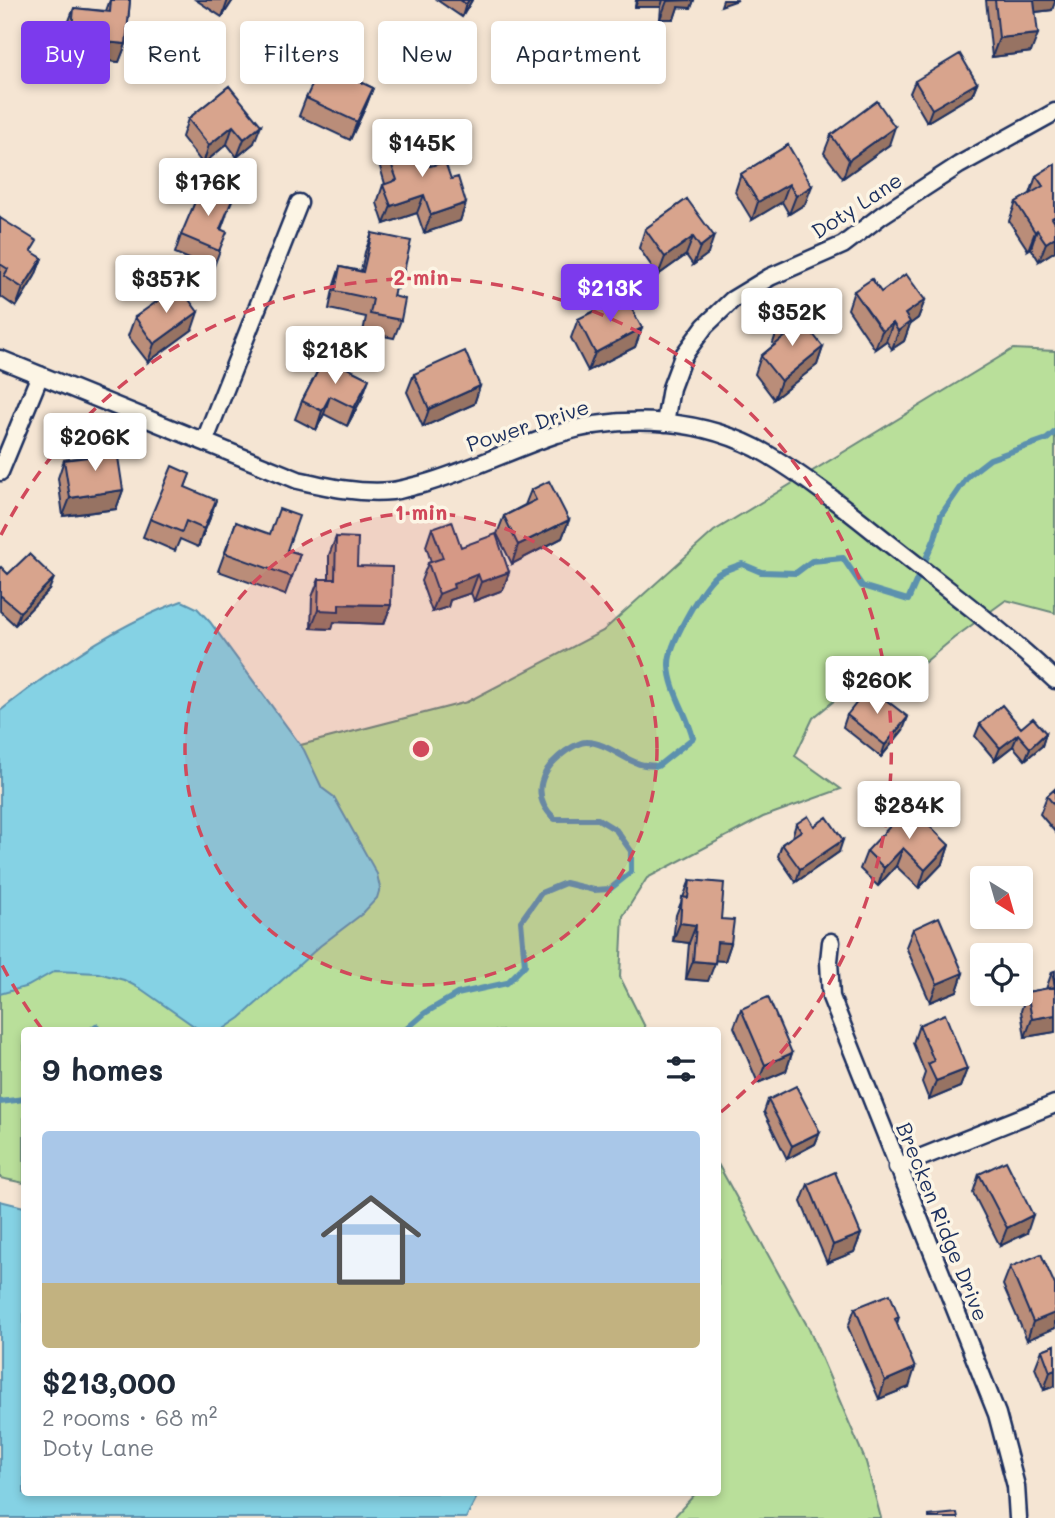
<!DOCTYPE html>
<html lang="en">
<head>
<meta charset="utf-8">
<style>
  :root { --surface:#fff; --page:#f2f2f3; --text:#1f2937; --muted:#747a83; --accent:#7c3aed }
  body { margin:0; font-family:Mali,sans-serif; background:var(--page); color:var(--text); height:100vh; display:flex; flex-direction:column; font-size:26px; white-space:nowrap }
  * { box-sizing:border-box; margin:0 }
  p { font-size:23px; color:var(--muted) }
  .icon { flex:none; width:38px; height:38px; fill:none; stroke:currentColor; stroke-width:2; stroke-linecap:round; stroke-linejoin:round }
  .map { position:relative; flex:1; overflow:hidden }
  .panel { position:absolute; left:21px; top:1027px; width:700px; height:469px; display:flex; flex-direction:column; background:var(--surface); border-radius:7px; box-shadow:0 4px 10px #0003 }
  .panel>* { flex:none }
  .hud { position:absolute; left:21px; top:21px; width:700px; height:63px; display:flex; gap:14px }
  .needle { width:46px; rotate:143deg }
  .tools { position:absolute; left:970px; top:866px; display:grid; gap:14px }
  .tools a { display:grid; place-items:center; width:63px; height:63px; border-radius:7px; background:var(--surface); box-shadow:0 4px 10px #0003; font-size:35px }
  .price { position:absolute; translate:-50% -60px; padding:0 16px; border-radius:7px; background:#fff; color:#222; font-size:23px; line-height:46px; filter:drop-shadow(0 2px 4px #0008) }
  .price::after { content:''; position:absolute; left:50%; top:42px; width:21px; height:16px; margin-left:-10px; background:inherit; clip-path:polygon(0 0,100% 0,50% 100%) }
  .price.active { background:var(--accent); color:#fff }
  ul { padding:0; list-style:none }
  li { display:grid; align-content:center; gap:14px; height:371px; padding:0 21px }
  li span { display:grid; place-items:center; height:217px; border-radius:7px; color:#555 }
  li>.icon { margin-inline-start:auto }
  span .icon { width:126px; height:126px; fill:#fffc; stroke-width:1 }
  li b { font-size:30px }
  h2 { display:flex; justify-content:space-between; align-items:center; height:84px; padding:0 21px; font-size:30px }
  .tag { padding:0 24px; border-radius:7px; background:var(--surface); box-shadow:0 4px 10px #0003; font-size:24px; line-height:63px }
  .tag.active { background:var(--accent); color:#fff }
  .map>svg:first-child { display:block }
  .green { fill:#b9df9a; stroke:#6a877c; stroke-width:2 }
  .water { fill:#85d2e4; stroke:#5b91ae; stroke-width:2 }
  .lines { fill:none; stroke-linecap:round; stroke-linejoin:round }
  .stream { stroke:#5b91ae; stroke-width:6 }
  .street-casing { stroke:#1b2f5e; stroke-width:21 }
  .street { stroke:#fcf5e5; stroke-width:16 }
  .wall { fill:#ba8d79; stroke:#1b2f5e; stroke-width:2 }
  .shaded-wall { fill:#977363; stroke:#1b2f5e; stroke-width:2 }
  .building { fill:#d8a48d; stroke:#1b2f5e; stroke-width:2 }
  .ring { fill:none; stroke:#d1495b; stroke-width:3.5; stroke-dasharray:12 9 }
  .labels { text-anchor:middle; stroke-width:7; stroke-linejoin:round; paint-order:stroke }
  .street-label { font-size:21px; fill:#1b2f5e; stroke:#fcf5e5 }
  .centre { fill:#d1495b; stroke:#fcf5e5; stroke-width:3.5 }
  .ring-label { font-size:21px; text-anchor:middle; font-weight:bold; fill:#d1495b; stroke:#fcf5e5; stroke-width:7; stroke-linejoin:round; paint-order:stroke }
</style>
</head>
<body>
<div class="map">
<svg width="1055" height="1518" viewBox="0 0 1055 1518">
  <rect width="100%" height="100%" fill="#f5e5d3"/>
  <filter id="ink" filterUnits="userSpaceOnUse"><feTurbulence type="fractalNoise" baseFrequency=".0143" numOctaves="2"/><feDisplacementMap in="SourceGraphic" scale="14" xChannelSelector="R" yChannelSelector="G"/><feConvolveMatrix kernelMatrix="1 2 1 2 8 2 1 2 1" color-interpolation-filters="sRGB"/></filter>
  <g filter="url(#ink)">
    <path class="green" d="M1013,349l42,2v262l-49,-13 -52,38 -30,25 -84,33 -27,22 -18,38 46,33 -78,28 -116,61 -24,38 -3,61 27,54h-623v152l-24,-5v-282l235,-134 232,-60 136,-71 111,-100z
      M718,1164l91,165 57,133 15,56h-208l23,-25h22z"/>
    <path class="water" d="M182,601l15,7 13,14 94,128 18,38 12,9 43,77 3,14 -3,10 -15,16 -42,32 -80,72 -18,12 -21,1 -60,-42 -17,-9 -26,-7 -43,-2 -27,15 -28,8v-283c54,-43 117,-87 182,-110z
      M0,1201l24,6v286h455l-13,25h-466z"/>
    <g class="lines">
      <path class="stream" d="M90,1031l6,-5 4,5
        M404,1031l21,-18 32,-19 50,-11 18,-18 -4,-44 20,-28 24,-10 29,7 16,-1 21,-17v-21l-15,-21 -18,-11h-43c-26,-24 -14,-50 11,-68 6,-4 14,-9 20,-9 19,0 34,15 51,21 6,3 14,2 21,3l35,-28c-6,-25 -23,-47 -24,-73 -1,-20 30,-72 44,-87 6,-7 21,-11 29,-14l19,8 35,1 16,-12 31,-3 19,28 46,14 27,-62 6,-23 27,-39 22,-17 57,-20 8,-7
        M0,1102l24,-3"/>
      <g class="street-casing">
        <path id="street" d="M0,359l298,121c31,7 61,14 94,11 10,-1 21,-5 31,-7 46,-13 89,-35 134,-50 68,-21 148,-16 210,20 49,29 93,67 137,101 51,40 104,80 151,125
          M665,423l6,-35 12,-32 22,-30 27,-26 38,-23 73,-32 39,-30 77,-50 96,-53
          M205,440l94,-237
          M0,472l40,-97
          M831,942l-2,19 2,36 166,417 19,72 2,32
          M897,1167l158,-63"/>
      </g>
      <use href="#street" class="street"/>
    </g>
    <path class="wall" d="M110,0h20l-4,44 -7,18 -55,-5 3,-31 7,-18 32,3z
      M196,0h37l-11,17z
      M437,0h35l-10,17z
      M636,0h58l-3,8 -13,-1 -4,12h-14l1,-12h-26z
      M986,0h69l-3,10 -17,2 -4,40 -39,5z
      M338,74l19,6 16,8 -7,18 -16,34 -51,-24 7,-18z
      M915,81l62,2 -5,12 -45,27 -17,-29z
      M229,86l25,57 -17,14 -10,-13 -24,20 -21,-27 6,-18z
      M831,135l58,10 -46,33 -19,-25z
      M788,145l17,59 -16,10 -7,-12 -30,18 -17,-28 6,-18z
      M386,149l44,17 21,13 15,24 -6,18 -36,12 -7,-20 -33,11 -7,-21 6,-18 2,-1 -5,-17z
      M1055,164v87l-16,10 -8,-13 -3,2 -19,-29 7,-19 14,-8 6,-18z
      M687,199l21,55 -15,11 -7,-10 -28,20 -19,-27 6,-19z
      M226,216l-5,14 -1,20 -7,19 -38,-16 6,-18z
      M0,218l33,35 9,5 -7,18 -19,31 -16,-11z
      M372,233l32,38 -6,18 -3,-1 -2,8 8,24 -7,18 -31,-6 3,-15 -37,-8 5,-24 6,-18 21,4 4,-19z
      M854,291l27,1 44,8 -7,18 -8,6 -6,17 -12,8 -6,-8 -11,8 -27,-40z
      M135,317l57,13 -44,32 -20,-26z
      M578,319l64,9 -7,19 -47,24 -17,-33z
      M779,325l44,22 -6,18 -43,34 -19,-25 6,-18 13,-11 -1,-2z
      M325,357l37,41 -15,28 -23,-12 -8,16 -21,-11 7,-18z
      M414,374l66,12 -6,18 -51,23 -16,-35z
      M96,447l27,43 -7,19 -53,7 -5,-38 6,-18 29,-4z
      M190,474l-5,13 25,31 -12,29 -18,-8 -5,12 -32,-14 7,-18z
      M531,490l38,30 -7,18 -50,26 -15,-30 7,-18 21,-11z
      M236,522l51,28 13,4 -15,41 -67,-24z
      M432,528l29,19 48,25 -6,18 -29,11 -3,-8 -21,7 -2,7 -16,5 -11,-31 7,-18 3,-1 -5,-16z
      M336,537l21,29 34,39 -7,19 -50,-2 -2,7 -21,-1 1,-31 7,-18h10v-24z
      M0,568l8,6 41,16 -34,35 -15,-14z
      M847,715l56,15 -22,27 -38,-30z
      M980,724l41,4 25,5 -4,13 -17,14 -12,-14 -18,14 -20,-24z
      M1055,789v43l-15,-18 7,-18z
      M796,824l43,28 -43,30 -18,-26 4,-12 10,-7z
      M949,845l-6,18 -24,25 -23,-22 -18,20 -18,-17 7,-18z
      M690,880l31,39 10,24 -6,18 -10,-1 -7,21 -22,-2 3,-36 -16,-2 3,-26z
      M913,929l50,44 -6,18 -27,11 -24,-55z
      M1055,971v61l-30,5 -4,-26 6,-19 19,-3 6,-17z
      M741,1009l51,44 -6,18 -28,12 -24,-56z
      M919,1025l48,44 -7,18 -31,13 -7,-18 3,-9 -12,-30z
      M768,1100l52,32 -5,12 -28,15 -23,-47z
      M979,1174l48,59 -27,13 -27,-53z
      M808,1184l53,50 -7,18 -27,11 -26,-61z
      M1010,1267l45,18v43l-28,12 -24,-55z
      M855,1308l44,9 -2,7 12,63 -30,12 -31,-72z
      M1055,1345v41l-11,4 -9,-22 7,-18z"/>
    <path class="shaded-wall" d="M228,0h5l-11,17z
      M469,0h3l-10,17 4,-13z
      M638,0h25l-2,7h-26z
      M694,0l-3,8 -13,-1 -4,12h-14l7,-18z
      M723,0h15l-17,6z
      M1031,0h24v2l-3,8 -25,3z
      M1038,34l-7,18 -39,5 7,-19z
      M71,39l55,5 -7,18 -55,-5z
      M977,83l-5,12 -45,27 5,-13z
      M373,88l-7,18 -16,34 7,-18z
      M261,125l-7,18 -17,14 7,-18z
      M233,126l-6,18 -24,20 6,-19z
      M895,127l-6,18 -46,33 6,-18z
      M789,184l-7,18 -30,18 6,-18z
      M812,186l-7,18 -16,10 7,-18z
      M424,195l-7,18 -33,11 7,-18z
      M466,203l-6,18 -36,12 7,-18z
      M1037,230l-6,18 -3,2 7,-18z
      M714,236l-6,18 -15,11 7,-18z
      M693,237l-7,18 -28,20 7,-18z
      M1055,237v14l-16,10 7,-18z
      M42,258l-7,18 -19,31 7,-19z
      M925,300l-7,18 -8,6 -6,17 -12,8 13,-35z
      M198,312l-6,18 -44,32 6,-18z
      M893,323l-7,18 -11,8 7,-18z
      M642,328l-7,19 -47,24 7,-18z
      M823,347l-6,18 -43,34 7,-18z
      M369,379l-7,19 -15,28 7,-18z
      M480,386l-6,18 -51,23 6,-18z
      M330,396l-6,18 -8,16 6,-19z
      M123,490l-7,19 -53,7 7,-18z
      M216,500l-6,18 -12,29 6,-18z
      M569,520l-7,18 -50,26 6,-19z
      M509,572l-6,18 -29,11 7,-19z
      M478,574l-7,19 -21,7 -2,7 -16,5 7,-18 14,-10z
      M54,578l-5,12 -34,35 5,-13z
      M339,604l52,1 -7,19 -50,-2 -2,7 -21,-1 7,-18z
      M908,717l-5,13 -22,27 4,-12z
      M1046,733l-4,13 -17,14 5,-12z
      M1018,734l-5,12 -18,14 5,-12z
      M843,840l-4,12 -43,30 4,-13z
      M949,845l-6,18 -24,25 6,-18z
      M903,848l-7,18 -18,20 6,-18z
      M680,923l16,2 -7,18 -16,-2z
      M717,942l14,1 -6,18 -15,-1z
      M693,961l22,2 -7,18 -22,-2z
      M963,973l-6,18 -27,11 7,-18z
      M1055,1015v17l-30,5 7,-18z
      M792,1053l-6,18 -28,12 7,-18z
      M967,1069l-7,18 -31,13 7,-19z
      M820,1132l-5,12 -28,15 5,-13z
      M1033,1215l-6,18 -27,13 7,-18z
      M861,1234l-7,18 -27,11 6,-18z
      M1055,1309v19l-28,12 6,-18z
      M915,1368l-6,19 -30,12 6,-18z
      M1055,1370v16l-11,4 6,-18z"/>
    <path class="building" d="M111,0h19l-4,44 -55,-5 3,-31 36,4z
      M460,0h9l-3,4z
      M995,0h39l4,34 -39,4z
      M960,54l17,29 -45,26 -17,-28z
      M343,65l16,8 -3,7 17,8 -16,34 -51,-24 15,-32 17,8z
      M229,86l32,39 -17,14 -11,-13 -24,19 -21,-26z
      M877,101l18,26 -46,33 -18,-25z
      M420,137l10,29 15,-4 6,17 7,-2 8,26 -35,12 -7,-20 -33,11 -8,-21 14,-5 -11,-31z
      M788,145l24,41 -16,10 -7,-12 -31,18 -17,-28z
      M1055,164v52l-3,2 3,5v14l-9,6 -9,-13 -2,2 -19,-30 27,-16 -7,-10z
      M202,185l31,13 -13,31 7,3 -8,19 -38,-16z
      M687,199l27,37 -14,11 -7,-10 -28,20 -20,-28z
      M0,218l37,23 -6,10 11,7 -19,30 -19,-12 4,-7 -8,-5z
      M372,233l39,8 -7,30 -5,-1 -6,26 12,3 -4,21 -31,-6 3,-15 -38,-8 5,-24 23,5z
      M906,274l19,26 -20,14 5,8 -12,9 -5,-8 -11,8 -28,-40 18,-12 9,13z
      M179,286l19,26 -44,32 -19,-27z
      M625,296l17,32 -47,25 -17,-34z
      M796,312l27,35 -42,34 -20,-25 26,-21 -8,-10z
      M465,351l15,35 -51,23 -15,-35z
      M325,357l44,22 -15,29 -24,-12 -8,15 -20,-10z
      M116,444l7,46 -53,8 -6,-38 33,-4 -1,-9z
      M172,466l18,8 -5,13 31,13 -12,29 -18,-8 -4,11 -32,-13z
      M549,481l20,39 -51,25 -14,-29 32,-16 -5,-10z
      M279,509l20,7 -12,34 13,4 -8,23 -67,-24 11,-31 34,12z
      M452,521l9,26 35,-13 13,38 -28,10 -3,-8 -25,10 1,4 -15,6 -11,-31 15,-5 -11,-30z
      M336,537l22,1 -1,28 35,1 -1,38 -52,-1v7l-21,-1 1,-31h16z
      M29,554l25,24 -34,34 -20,-17v-27l1,-1 7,7z
      M869,687l39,30 -23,28 -38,-30z
      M1002,705l19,23 12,-10 13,15 -16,15 -12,-14 -18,14 -20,-24z
      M1055,789v17l-8,-10z
      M909,806l40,39 -24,25 -22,-22 -19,20 -17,-17z
      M808,816l6,10 13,-9 16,23 -43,29 -18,-25 19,-13 -5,-7z
      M690,880l34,3 -3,36 13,1 -3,23 -14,-1 -2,21 -22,-2 3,-36 -16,-2 2,-26 6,1z
      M939,917l24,56 -26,11 -24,-55z
      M1055,971v44l-23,4 -5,-27 28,-5 -3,-15z
      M768,997l24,56 -27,12 -24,-56z
      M945,1014l22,55 -31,12 -8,-17 6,-3 -15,-36z
      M796,1086l24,46 -28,14 -24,-46z
      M1006,1161l27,54 -26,13 -28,-54z
      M835,1172l26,62 -28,11 -25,-61z
      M1041,1254l14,31v28l-22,9 -23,-55z
      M890,1294l9,23 -4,2 20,49 -30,13 -30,-73z
      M1055,1345v25l-5,2 -8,-22z
      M957,1513l1,5h-29v-2z"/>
  </g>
  <circle cx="421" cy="749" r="236" fill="#d1495b" fill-opacity=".12"/>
  <g class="ring">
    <circle cx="421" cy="749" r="236"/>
    <path d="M42 1029A471 471 0 0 1 1 963M1 535A471 471 0 1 1 721 1112"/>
  </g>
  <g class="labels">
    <g class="street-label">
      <text transform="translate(857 206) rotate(-33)" y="7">Doty Lane</text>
      <text transform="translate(528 426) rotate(-18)" y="7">Power Drive</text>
      <text transform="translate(942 1222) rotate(68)" y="7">Brecken Ridge Drive</text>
    </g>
  </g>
  <circle cx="421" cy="749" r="10" class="centre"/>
  <g class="ring-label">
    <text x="421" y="285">2 min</text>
    <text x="421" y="520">1 min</text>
  </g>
</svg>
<div class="tools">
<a><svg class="needle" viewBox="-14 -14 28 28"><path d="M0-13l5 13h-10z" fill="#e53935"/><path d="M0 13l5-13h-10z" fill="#747a83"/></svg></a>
<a><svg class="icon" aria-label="locate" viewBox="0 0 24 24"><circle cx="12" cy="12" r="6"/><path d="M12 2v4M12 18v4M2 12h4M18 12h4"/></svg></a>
</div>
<b class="price" style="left:422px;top:179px">$145K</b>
<b class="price" style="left:208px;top:218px">$176K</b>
<b class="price" style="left:166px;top:315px">$357K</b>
<b class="price active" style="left:610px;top:324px">$213K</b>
<b class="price" style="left:792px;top:348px">$352K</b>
<b class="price" style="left:335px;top:386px">$218K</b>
<b class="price" style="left:95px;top:473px">$206K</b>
<b class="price" style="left:877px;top:716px">$260K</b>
<b class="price" style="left:909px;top:841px">$284K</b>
<div class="hud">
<a class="tag active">Buy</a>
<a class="tag">Rent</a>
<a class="tag">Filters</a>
<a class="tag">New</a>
<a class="tag">Apartment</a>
</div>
<section class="panel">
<h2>9 homes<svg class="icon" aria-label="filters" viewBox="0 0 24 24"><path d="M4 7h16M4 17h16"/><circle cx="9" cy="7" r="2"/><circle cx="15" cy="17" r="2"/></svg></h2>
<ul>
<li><span style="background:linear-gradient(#a9c7e8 70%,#c2b280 0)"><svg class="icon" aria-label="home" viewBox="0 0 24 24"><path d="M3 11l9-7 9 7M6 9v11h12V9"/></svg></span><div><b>$213,000</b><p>2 rooms · 68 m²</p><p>Doty Lane</p></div></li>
</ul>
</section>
</div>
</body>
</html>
